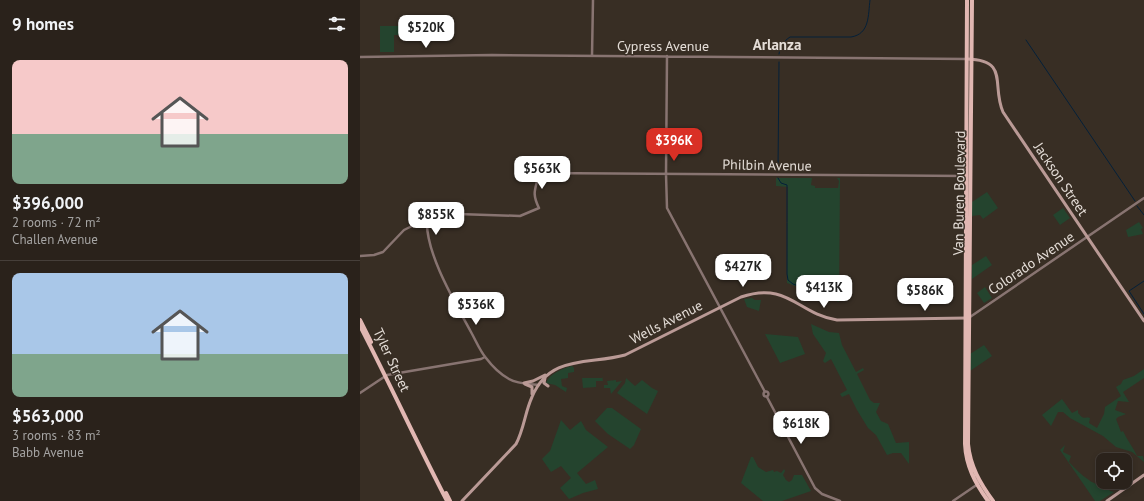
<!DOCTYPE html>
<html lang="en">
<head>
<meta charset="utf-8">
<style>
  :root { --surface:#2a221b; --page:#322a24; --text:#f1f3f6; --muted:#a5a4a3; --line:#463f3a; --accent:#d93025 }
  body { margin:0; font-family:"PT Sans",sans-serif; background:var(--page); color:var(--text); height:100vh; display:flex; flex-direction:column; font-size:15px; white-space:nowrap }
  * { box-sizing:border-box; margin:0 }
  p { font-size:13px; color:var(--muted) }
  .icon { flex:none; width:22px; height:22px; fill:none; stroke:currentColor; stroke-width:2; stroke-linecap:round; stroke-linejoin:round }
  .map { position:relative; flex:1; overflow:hidden }
  .side { display:flex; flex-direction:column; background:var(--surface); width:360px }
  .side>* { flex:none }
  .buttons { position:absolute; left:736px; top:453px; display:grid; gap:8px }
  .buttons a { display:grid; place-items:center; width:36px; height:36px; border-radius:8px; background:var(--surface); box-shadow:0 2px 6px #0003,0 0 0 1px var(--line); font-size:20px }
  .price { position:absolute; translate:-50% -34px; padding:0 9px; border-radius:8px; background:#fff; color:#222; font-size:13px; line-height:26px; filter:drop-shadow(0 1px 2px #0008) }
  .price::after { content:''; position:absolute; left:50%; top:24px; width:12px; height:9px; margin-left:-6px; background:inherit; clip-path:polygon(0 0,100% 0,50% 100%) }
  .price.active { background:var(--accent); color:#fff }
  ul { padding:0; list-style:none }
  li { display:grid; align-content:center; gap:8px; height:212px; padding:0 12px }
  li+li { border-top:1px solid var(--line) }
  li span { display:grid; place-items:center; height:124px; border-radius:8px; color:#555 }
  li>.icon { margin-inline-start:auto }
  span .icon { width:72px; height:72px; fill:#fffc; stroke-width:1 }
  li b { font-size:17px }
  h2 { display:flex; justify-content:space-between; align-items:center; height:48px; padding:0 12px; font-size:17px }
  main { display:flex; flex:1; min-height:0 }
  .map>svg:first-child { display:block }
  .green { fill:#24442e }
  .lines { fill:none; stroke-linecap:round; stroke-linejoin:round }
  .stream { stroke:#042039; stroke-width:1 }
  .tertiary { stroke:#887471; stroke-width:2.5 }
  .secondary { stroke:#ba9a96; stroke-width:3 }
  .primary { stroke:#e1b7b2; stroke-width:4 }
  .labels { text-anchor:middle; stroke-width:3; stroke-linejoin:round; paint-order:stroke }
  .street-label { font-size:14px; fill:#e4ddd7; stroke:#382e24 }
  .neighbourhood-label { font-size:15px; font-weight:bold; fill:#e4ddd7; stroke:#382e24 }
</style>
</head>
<body>
<main>
<section class="side">
<h2>9 homes<svg class="icon" aria-label="filters" viewBox="0 0 24 24"><path d="M4 7h16M4 17h16"/><circle cx="9" cy="7" r="2"/><circle cx="15" cy="17" r="2"/></svg></h2>
<ul>
<li><span style="background:linear-gradient(#f6c9c9 60%,#7fa58c 0)"><svg class="icon" aria-label="home" viewBox="0 0 24 24"><path d="M3 11l9-7 9 7M6 9v11h12V9"/></svg></span><div><b>$396,000</b><p>2 rooms · 72 m²</p><p>Challen Avenue</p></div></li>
<li><span style="background:linear-gradient(#a9c7e8 65%,#7fa58c 0)"><svg class="icon" aria-label="home" viewBox="0 0 24 24"><path d="M3 11l9-7 9 7M6 9v11h12V9"/></svg></span><div><b>$563,000</b><p>3 rooms · 83 m²</p><p>Babb Avenue</p></div></li>
</ul>
</section>
<div class="map">
<svg width="784" height="501" viewBox="0 0 784 501">
  <rect width="100%" height="100%" fill="#382e24"/>
  <path class="green" d="M20,26h25v9h-11v17h-14z
    M416,178h36l-1,7 4,1v2h23l1,-7 -2,-3h3l-1,124 -52,-19 1,-96 -12,-1z
    M627,192l11,16 -15,11 -3,-4 -8,1v-14z
    M703,208l7,10 -10,7 -7,-10z
    M779,222l4,6 -2,1 2,5 -15,3 -2,-7z
    M626,256l6,9 -20,14v-14z
    M625,287l7,11 -8,5 -7,-10z
    M392,298l3,2h6l-2,11 -12,-4 -3,-8z
    M451,324l18,8 10,1 3,12 14,27 7,-4 1,2 -7,4 13,26 4,3h6l-4,9 5,9 7,3 8,19 13,-1v22l-8,-11h-8l-6,2 -11,-20 -8,-7 -11,-18 -8,-16 -7,3 -2,-3 7,-4 -16,-31 -6,4 -2,-2 3,-8 -13,-19z
    M405,334l33,3 7,17 -25,9z
    M624,345l8,11 -22,15v-17z
    M212,366l2,2v4l-6,1v5l-7,1 1,7 5,2 -1,4 -11,-7 -9,-2c3,-9 17,-15 26,-17z
    M784,369v9l-21,14 6,10 -11,-1 -3,9 11,4 -8,3 -2,2 5,13 2,-1c4,9 10,16 14,25h6l1,6 -12,-10 -16,-5 -13,-11 -33,-18 -7,-6h-5l-7,14 -9,-11 20,-16 10,14 6,-3v3c7,8 5,3 12,5l-1,5 8,5 7,-14 1,-7 16,-11 -5,-9 5,-3 2,-4 11,-4z
    M242,376l1,5h-7v6l-13,1 -1,-10h20z
    M266,378l9,8 7,-6 10,8 6,3 -11,23 -30,-21 8,-10z
    M256,380v2l6,-1 -11,13 -1,-6h-6v-3h4l-1,-4z
    M247,408h5l29,21 -7,16 -4,4 -22,-15 -13,-13z
    M201,420l9,10 11,-9 5,9 22,17 -31,26 9,11 9,-4 3,9 -15,4 -14,6 -9,-11 11,-10 -10,-12 -10,6 -9,-13 8,-8z
    M705,445l-2,7 8,4 -2,6c6,6 12,13 20,18 3,3 6,2 11,7l3,-1 2,-2 5,7 4,1 -14,9h-5l-35,-51z
    M391,457h2l5,10 8,5 7,-2 1,2 3,-1 4,2 3,-4 1,2 -2,4 3,5 3,2 3,-2 2,-5h8l9,16 -29,10h-19l-22,-18z"/>
  <g class="lines">
    <path class="stream" d="M666,40l109,161
      M419,54c1,-8 5,-13 11,-17h61c19,-3 17,-22 19,-37
      M418,171l1,-109
      M418,178l3,5 6,2v37
      M777,206l7,9
      M427,223v51l1,6 5,4 28,10
      M784,281l-15,10 15,23"/>
    <path class="tertiary" d="M232,56l1,-56
      M307,56l-1,118 1,34 98,184
      M0,57l132,-2 475,4
      M67,222c-1,32 29,82 44,110 5,9 9,19 15,26 6,8 14,16 23,21 8,5 20,5 30,6
      M0,256l14,-1 9,-3 21,-22 8,-4 46,-12 62,2 19,-8c-8,-16 -3,-19 0,-35l428,3
      M610,317l174,-119
      M403.5 394a2.5 2.5 0 1 1 5 0a2.5 2.5 0 1 1-5 0Z
      M0,393l27,-18 94,-16 4,-2
      M407,397l48,91 7,6 18,7
      M593,501l25,-17"/>
    <path class="secondary" d="M607,59c43,1 24,26 36,53l141,209
      M185,378l-1,5 4,3
      M164,383l9,-2 12,-6
      M165,384l7,3v7
      M102,501l54,-57c8,-15 9,-32 16,-47 18,-43 57,-32 93,-42l116,-58c47,-16 57,17 96,23l130,-2
      M747,501l37,-26"/>
    <path class="primary" d="M607,0l-2,444c1,22 10,39 23,57
      M612,0l-4,444c2,22 12,39 25,57
      M0,320l11,22
      M0,326c30,58 57,117 87,175
      M86,493l4,8"/>
  </g>
  <g class="labels">
    <g class="street-label">
      <text x="303" y="51">Cypress Avenue</text>
      <text transform="translate(407 165) rotate(1)" y="5">Philbin Avenue</text>
      <text transform="translate(701 179) rotate(56)" y="5">Jackson Street</text>
      <text transform="translate(599 193) rotate(-89)" y="5">Van Buren Boulevard</text>
      <text transform="translate(671 263) rotate(-34)" y="5">Colorado Avenue</text>
      <text transform="translate(306 322) rotate(-27)" y="5">Wells Avenue</text>
      <text transform="translate(32 360) rotate(65)" y="5">Tyler Street</text>
    </g>
    <g class="neighbourhood-label">
      <text x="417" y="50">Arlanza</text>
    </g>
  </g>
</svg>
<div class="buttons">
<a><svg class="icon" aria-label="locate" viewBox="0 0 24 24"><circle cx="12" cy="12" r="6"/><path d="M12 2v4M12 18v4M2 12h4M18 12h4"/></svg></a>
</div>
<b class="price" style="left:66px;top:49px">$520K</b>
<b class="price active" style="left:314px;top:162px">$396K</b>
<b class="price" style="left:182px;top:190px">$563K</b>
<b class="price" style="left:76px;top:236px">$855K</b>
<b class="price" style="left:383px;top:288px">$427K</b>
<b class="price" style="left:464px;top:309px">$413K</b>
<b class="price" style="left:565px;top:312px">$586K</b>
<b class="price" style="left:116px;top:326px">$536K</b>
<b class="price" style="left:441px;top:445px">$618K</b>
</div>
</main>
</body>
</html>
